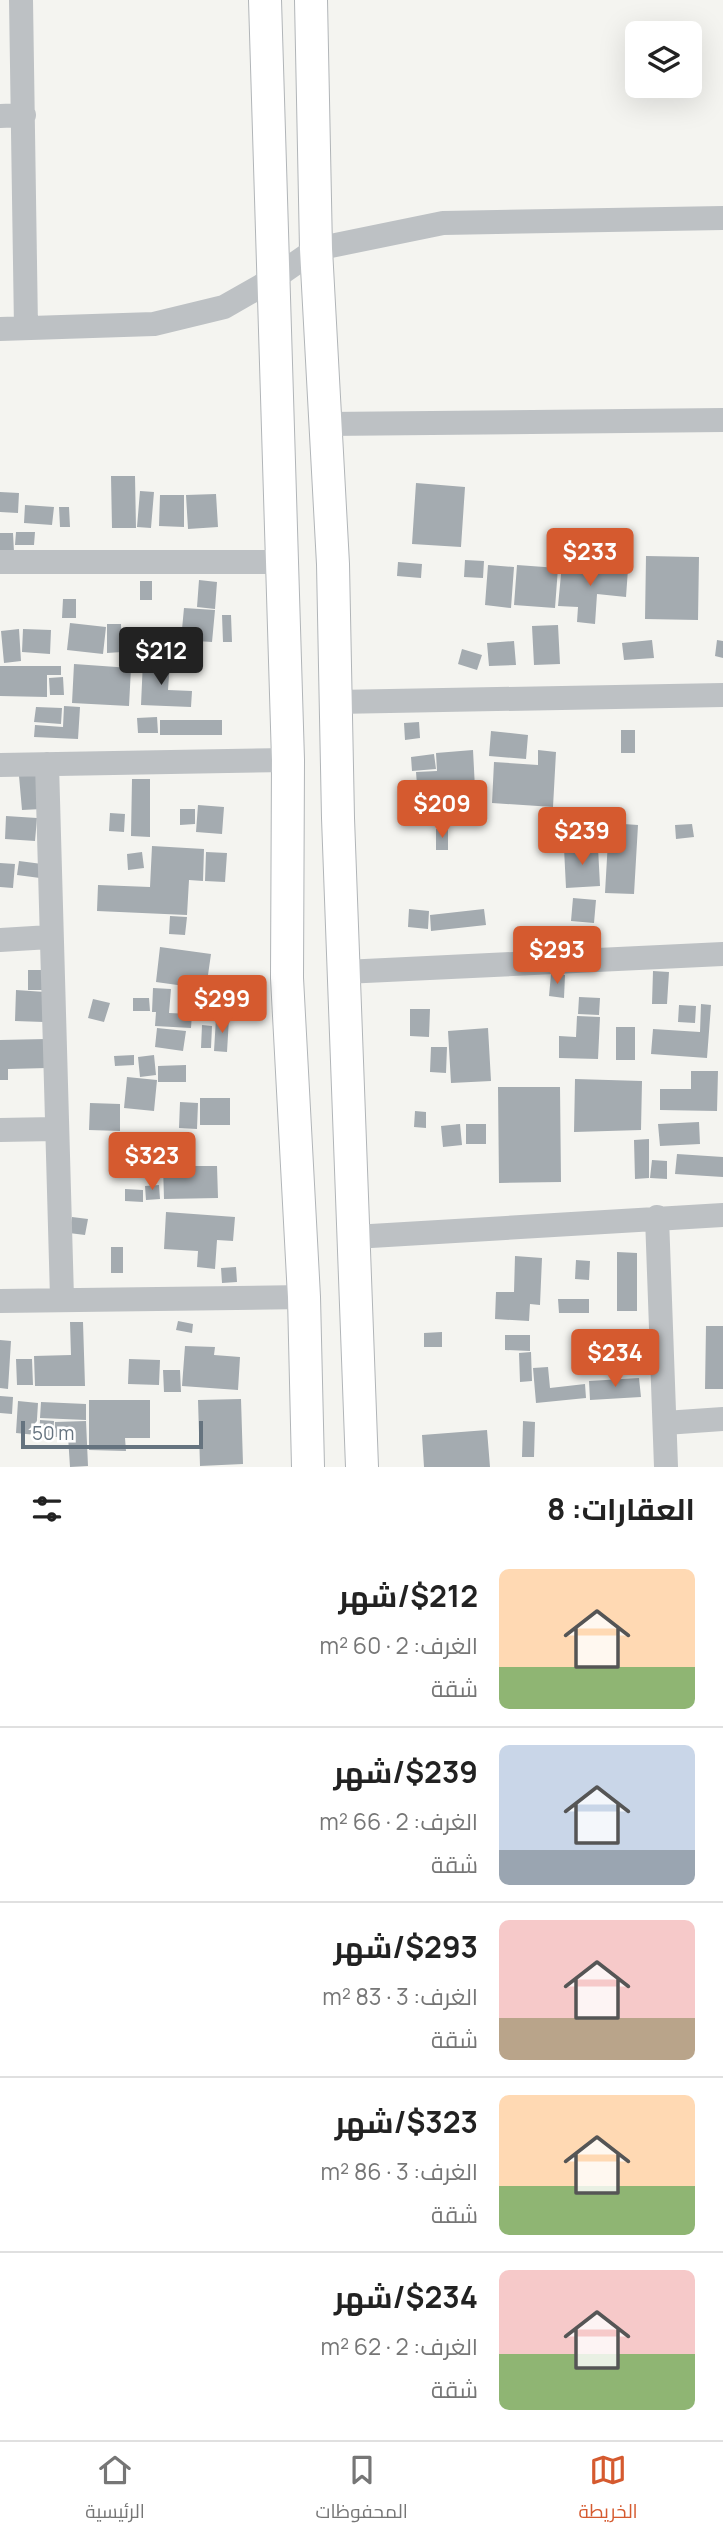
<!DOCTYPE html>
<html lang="ar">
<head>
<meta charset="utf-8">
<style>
  :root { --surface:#fff; --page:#f2f2f2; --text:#222; --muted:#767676; --line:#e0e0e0; --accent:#d55a2f }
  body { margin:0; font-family:Manrope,Cairo,sans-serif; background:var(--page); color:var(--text); direction:rtl; height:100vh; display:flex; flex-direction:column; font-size:26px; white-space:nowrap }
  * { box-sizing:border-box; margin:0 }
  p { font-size:23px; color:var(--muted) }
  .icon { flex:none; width:38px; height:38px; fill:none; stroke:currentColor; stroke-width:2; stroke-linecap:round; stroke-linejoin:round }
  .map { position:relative; height:1467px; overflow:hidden; direction:ltr }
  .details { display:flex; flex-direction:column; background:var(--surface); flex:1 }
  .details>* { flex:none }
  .controls { position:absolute; left:625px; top:21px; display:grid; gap:14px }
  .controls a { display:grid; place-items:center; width:77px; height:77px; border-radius:10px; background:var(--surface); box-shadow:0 7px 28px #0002; font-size:35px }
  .scale { position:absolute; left:21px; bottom:18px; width:182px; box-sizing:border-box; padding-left:7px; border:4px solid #65737f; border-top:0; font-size:19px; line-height:24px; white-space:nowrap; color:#65737f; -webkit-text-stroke:5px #fff; paint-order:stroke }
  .price { position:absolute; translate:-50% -60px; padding:0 16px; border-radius:7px; background:var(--accent); color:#fff; font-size:23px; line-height:46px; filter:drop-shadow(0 2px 4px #0008) }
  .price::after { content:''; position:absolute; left:50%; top:42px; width:21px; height:16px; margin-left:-10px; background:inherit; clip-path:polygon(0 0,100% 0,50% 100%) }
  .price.active { background:#222; color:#fff }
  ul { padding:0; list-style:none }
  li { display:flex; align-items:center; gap:21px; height:175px; padding:0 28px }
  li+li { border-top:2px solid var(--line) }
  li span { display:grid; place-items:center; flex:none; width:196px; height:140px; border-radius:10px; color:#555 }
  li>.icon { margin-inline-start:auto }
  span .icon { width:84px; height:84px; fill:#fffc; stroke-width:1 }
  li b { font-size:30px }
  h2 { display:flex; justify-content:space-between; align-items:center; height:84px; padding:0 28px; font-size:30px }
  .menu { display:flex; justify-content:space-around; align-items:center; height:98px; border-top:2px solid var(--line); background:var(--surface); font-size:19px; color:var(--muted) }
  .menu a { display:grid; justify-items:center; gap:4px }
  .menu .active { color:var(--accent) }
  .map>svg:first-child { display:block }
  .building { fill:#a4abb0 }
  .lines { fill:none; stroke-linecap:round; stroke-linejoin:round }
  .major-casing { stroke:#b1b5b8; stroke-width:34 }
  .minor { stroke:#bdc1c4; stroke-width:24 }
  .major { stroke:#fff; stroke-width:32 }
</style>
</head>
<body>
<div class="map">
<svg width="723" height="1467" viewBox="0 0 723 1467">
  <rect width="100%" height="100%" fill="#f4f4f0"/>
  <path class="building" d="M111,476h24l1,52h-24z
    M416,483l49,4 -4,60 -49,-3z
    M140,491l14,1 -3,36 -14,-1z
    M0,492l19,1 -1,20 -18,-1z
    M216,494l2,33 -30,2 -2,-34z
    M160,495h24v32l-25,-1z
    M25,505l29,2 -2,18 -28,-2z
    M59,507h10l1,20h-10z
    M16,532h19l-1,13h-19z
    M0,533h13l1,19 -14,1z
    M646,556l53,1 -1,63 -53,-1z
    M465,560l19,1 -1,17 -19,-1z
    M398,562l24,2 -1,14 -24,-2z
    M562,564l66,5 -2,28 -29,-3 -2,30 -18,-2 1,-15 -20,-1z
    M488,565l26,2 -3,41 -26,-3z
    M517,565l41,3 -3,40 -41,-3z
    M199,580l18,2 -2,27 -18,-2z
    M140,581h12v19h-12z
    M63,599h13v19h-14z
    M184,608l31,2 -3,32 -31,-2z
    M222,615h9l1,27h-9z
    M70,623l36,4 -3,27 -36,-4z
    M107,624h14l1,28 -15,1z
    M558,625l2,39 -26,1 -2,-39z
    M19,629l2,32 -17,2 -3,-32z
    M23,629l28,1 -1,24 -28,-2z
    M652,640l2,18 -30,2 -2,-17z
    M717,640l6,1v17l-8,-2z
    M514,641l2,24 -27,1 -2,-23z
    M462,649l20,6 -5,15 -19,-6z
    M143,660l27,1 -2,29 24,1 -1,16 -50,-2z
    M74,664l57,4 -2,38 -57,-3z
    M0,666h61v9h-14v22l-47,-1z
    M63,677l1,18h-14l-1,-17z
    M64,706l16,1 -2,32 -44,-2 1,-12 28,2z
    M36,707l26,1 -1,16 -27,-2z
    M157,717l1,16h-20l-1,-15z
    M160,720h62v15h-62z
    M419,722l1,16 -15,2 -1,-17z
    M621,730h14v23h-14z
    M491,731l37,4 -2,24 -37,-3z
    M473,750l3,57 -57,4 -3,-39 21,-1 -1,-18z
    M538,750l18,2 -3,55 -61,-4 2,-41 44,3z
    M434,754l2,15 -24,2 -1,-14z
    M39,775l3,34 -20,1 -3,-34z
    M132,779h18v58l-19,-1z
    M198,805l26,2 -2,27 -26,-2z
    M591,807l14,1 -3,38 -14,-1z
    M180,809h15v15l-15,1z
    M110,813l15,1 -1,18 -15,-1z
    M482,813v10l-25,1v-10z
    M6,816l31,2 -2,23 -30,-2z
    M565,818l24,2 -2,26 -24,-1z
    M609,823l29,2 -4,69 -29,-1z
    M692,824l2,13 -18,2 -1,-14z
    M436,829h12v21h-12z
    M152,846l52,3 -1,32 -14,-1 -2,35 -90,-4 1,-26 52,2z
    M598,847l2,39 -34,2 -2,-40z
    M142,852l2,16 -16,2 -1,-16z
    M206,852l21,1 -2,29 -20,-1z
    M19,861l23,3 -2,14 -23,-3z
    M0,863l15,1 -2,24 -13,-1z
    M573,898l23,2 -2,23 -23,-2z
    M409,909l20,2 -1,18 -20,-2z
    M484,909l2,16 -55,6 -1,-16z
    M170,916l17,1 -2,18 -16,-1z
    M160,947l51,7 -5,35 -50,-7z
    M28,970h16v20h-16z
    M653,971l16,1 -2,32h-15z
    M551,974l14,1 -1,23 -15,-2z
    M153,988l18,1 -2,24 23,1 -1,14 -36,-2 1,-14h-4z
    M16,990l29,2 -1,30 -29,-1z
    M579,997l21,1 -1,17 -21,-1z
    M133,998h16l1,13h-17z
    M93,999l17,4 -6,19 -16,-4z
    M701,1004l10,1 -4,53 -56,-4 2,-25 47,3z
    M679,1005l17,1 -1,17 -17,-1z
    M410,1009h20l-1,28 -19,-1z
    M577,1016l23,1 -2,42 -39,-1v-22l17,1z
    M216,1018h13l-2,34 -13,-1z
    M202,1025l10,1 -1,22h-10z
    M616,1027h19v33h-19z
    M157,1028l29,3 -3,20 -28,-4z
    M488,1028l3,53 -40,2 -3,-52z
    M46,1039l1,29 -39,1v11h-8v-40z
    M431,1047h16l-1,26 -16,-1z
    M134,1055v10l-19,1 -1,-10z
    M154,1055l2,20 -16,2 -2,-20z
    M186,1065v17h-28v-16z
    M691,1071h27l-1,40 -57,-1v-21h31z
    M127,1077l30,3 -3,31 -30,-3z
    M575,1079l67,2 -1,49 -67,2z
    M498,1087h62l1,95 -62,1z
    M200,1098h30v27h-30z
    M180,1102l18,1 -1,26 -18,-1z
    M90,1103l30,1v27l-31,-1z
    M415,1111l11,1v16l-12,-1z
    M699,1122l1,22 -40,2 -2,-22z
    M460,1124l2,21 -19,2 -2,-21z
    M466,1124h20v20h-20z
    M174,1137h20l-1,16 -20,-1z
    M170,1138l2,24 -41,2 -1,-24z
    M649,1139v39l-14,1 -1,-39z
    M677,1154l46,3v20l-48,-3z
    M652,1160l15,1v18l-17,-1z
    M163,1166h54l1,32 -54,1z
    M159,1185l1,14 -14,1 -1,-14z
    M125,1189l18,1v12l-18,-1z
    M166,1212l69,5 -2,24 -16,-1 -2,29 -18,-2 1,-16 -34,-2z
    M72,1217l16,2 -3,16 -16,-2z
    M111,1247h12v26h-12z
    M617,1252l20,1v58h-20z
    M515,1256l27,2 -2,47 -10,-1 -1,17 -34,-2 1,-27h18z
    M576,1260l14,1 -1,19 -14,-1z
    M236,1267l1,15 -15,1 -1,-15z
    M558,1299h31v14h-30z
    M178,1321l15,3 -1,9 -16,-3z
    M70,1322h13l2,64h-50l-1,-30 37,-1z
    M706,1326h17v63h-18z
    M442,1332v15h-18v-14z
    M505,1335h25v16l-25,-1z
    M0,1340l11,1 -3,48 -8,-1z
    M185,1346l30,1 -1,8 26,2 -2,33 -56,-4z
    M531,1352l1,29 -12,1 -1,-29z
    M16,1359h16l1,26h-16z
    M129,1359l31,1 -1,25 -31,-1z
    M548,1367l2,21 35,-4 1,14 -50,5 -3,-35z
    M163,1370h17l1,22h-17z
    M639,1378l2,19 -51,3 -1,-19z
    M0,1396l13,1 -1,17 -12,-1z
    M241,1399l2,65 -43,2 -2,-66z
    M89,1400h61v38h-25l1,13 -37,-1z
    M18,1401l20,2 -2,32 -20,-2z
    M41,1402l45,2v16l-46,-2z
    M40,1420l14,1 -1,16 -14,-1z
    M86,1421l2,45 -18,1 -2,-31 -13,1v-15z
    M523,1421l12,1 -1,35h-12z
    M487,1430l3,37h-66l-2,-32z"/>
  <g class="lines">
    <g class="major-casing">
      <path id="major" d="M265,0l23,760 -1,218 17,319 4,170
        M311,0l5,249 17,315 5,254 24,649"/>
    </g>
    <path class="minor" d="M21,0l5,328
      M0,116l24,-1
      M0,329l154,-5 70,-17 49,-28 43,-30 127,-26 280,-5
      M327,424l396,-4
      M0,562h281
      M336,702l387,-7
      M47,764l15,534
      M0,765l288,-5
      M0,940l50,-3
      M344,972l379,-18
      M0,1130l55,-1
      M657,1217l9,250
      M354,1237l369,-22
      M0,1301l304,-4
      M665,1423l58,-4"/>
    <use href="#major" class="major"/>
  </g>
</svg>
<div class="controls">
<a><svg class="icon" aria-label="layers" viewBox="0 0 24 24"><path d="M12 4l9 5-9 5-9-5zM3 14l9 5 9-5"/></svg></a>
</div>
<div class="scale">50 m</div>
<b class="price" style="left:590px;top:588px">$233</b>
<b class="price active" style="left:161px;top:687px">$212</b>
<b class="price" style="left:442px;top:840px">$209</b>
<b class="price" style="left:582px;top:867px">$239</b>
<b class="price" style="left:557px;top:986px">$293</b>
<b class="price" style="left:222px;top:1035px">$299</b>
<b class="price" style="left:152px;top:1192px">$323</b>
<b class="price" style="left:615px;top:1389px">$234</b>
</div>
<section class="details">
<h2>العقارات: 8<svg class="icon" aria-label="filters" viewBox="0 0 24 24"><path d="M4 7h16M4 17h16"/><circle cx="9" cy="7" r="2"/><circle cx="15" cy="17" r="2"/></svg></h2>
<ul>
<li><span style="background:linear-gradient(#ffd9b3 70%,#8fb573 0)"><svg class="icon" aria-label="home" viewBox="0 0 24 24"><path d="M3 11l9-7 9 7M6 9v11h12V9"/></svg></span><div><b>$212/شهر</b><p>الغرف: 2 · 60 m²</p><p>شقة</p></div></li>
<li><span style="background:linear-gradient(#c9d6e8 75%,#9aa5b1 0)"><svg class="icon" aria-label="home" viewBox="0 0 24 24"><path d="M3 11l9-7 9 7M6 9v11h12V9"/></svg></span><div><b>$239/شهر</b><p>الغرف: 2 · 66 m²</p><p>شقة</p></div></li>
<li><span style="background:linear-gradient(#f6c9c9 70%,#b9a48a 0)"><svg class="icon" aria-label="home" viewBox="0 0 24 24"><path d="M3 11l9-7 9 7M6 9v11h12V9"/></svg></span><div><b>$293/شهر</b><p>الغرف: 3 · 83 m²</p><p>شقة</p></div></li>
<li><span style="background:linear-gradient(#ffd9b3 65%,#8fb573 0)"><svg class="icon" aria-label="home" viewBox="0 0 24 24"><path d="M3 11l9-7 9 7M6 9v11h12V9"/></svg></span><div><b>$323/شهر</b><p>الغرف: 3 · 86 m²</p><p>شقة</p></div></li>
<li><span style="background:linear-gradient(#f6c9c9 60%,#8fb573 0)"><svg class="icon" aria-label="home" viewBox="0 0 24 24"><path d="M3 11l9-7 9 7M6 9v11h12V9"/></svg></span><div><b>$234/شهر</b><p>الغرف: 2 · 62 m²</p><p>شقة</p></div></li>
</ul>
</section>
<nav class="menu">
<a class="active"><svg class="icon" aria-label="map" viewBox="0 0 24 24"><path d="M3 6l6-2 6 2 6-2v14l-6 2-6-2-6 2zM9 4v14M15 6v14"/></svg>الخريطة</a>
<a><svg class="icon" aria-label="saved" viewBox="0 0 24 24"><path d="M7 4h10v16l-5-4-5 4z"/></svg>المحفوظات</a>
<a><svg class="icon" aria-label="home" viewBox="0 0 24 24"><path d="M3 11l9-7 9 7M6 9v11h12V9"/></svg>الرئيسية</a>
</nav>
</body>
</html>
